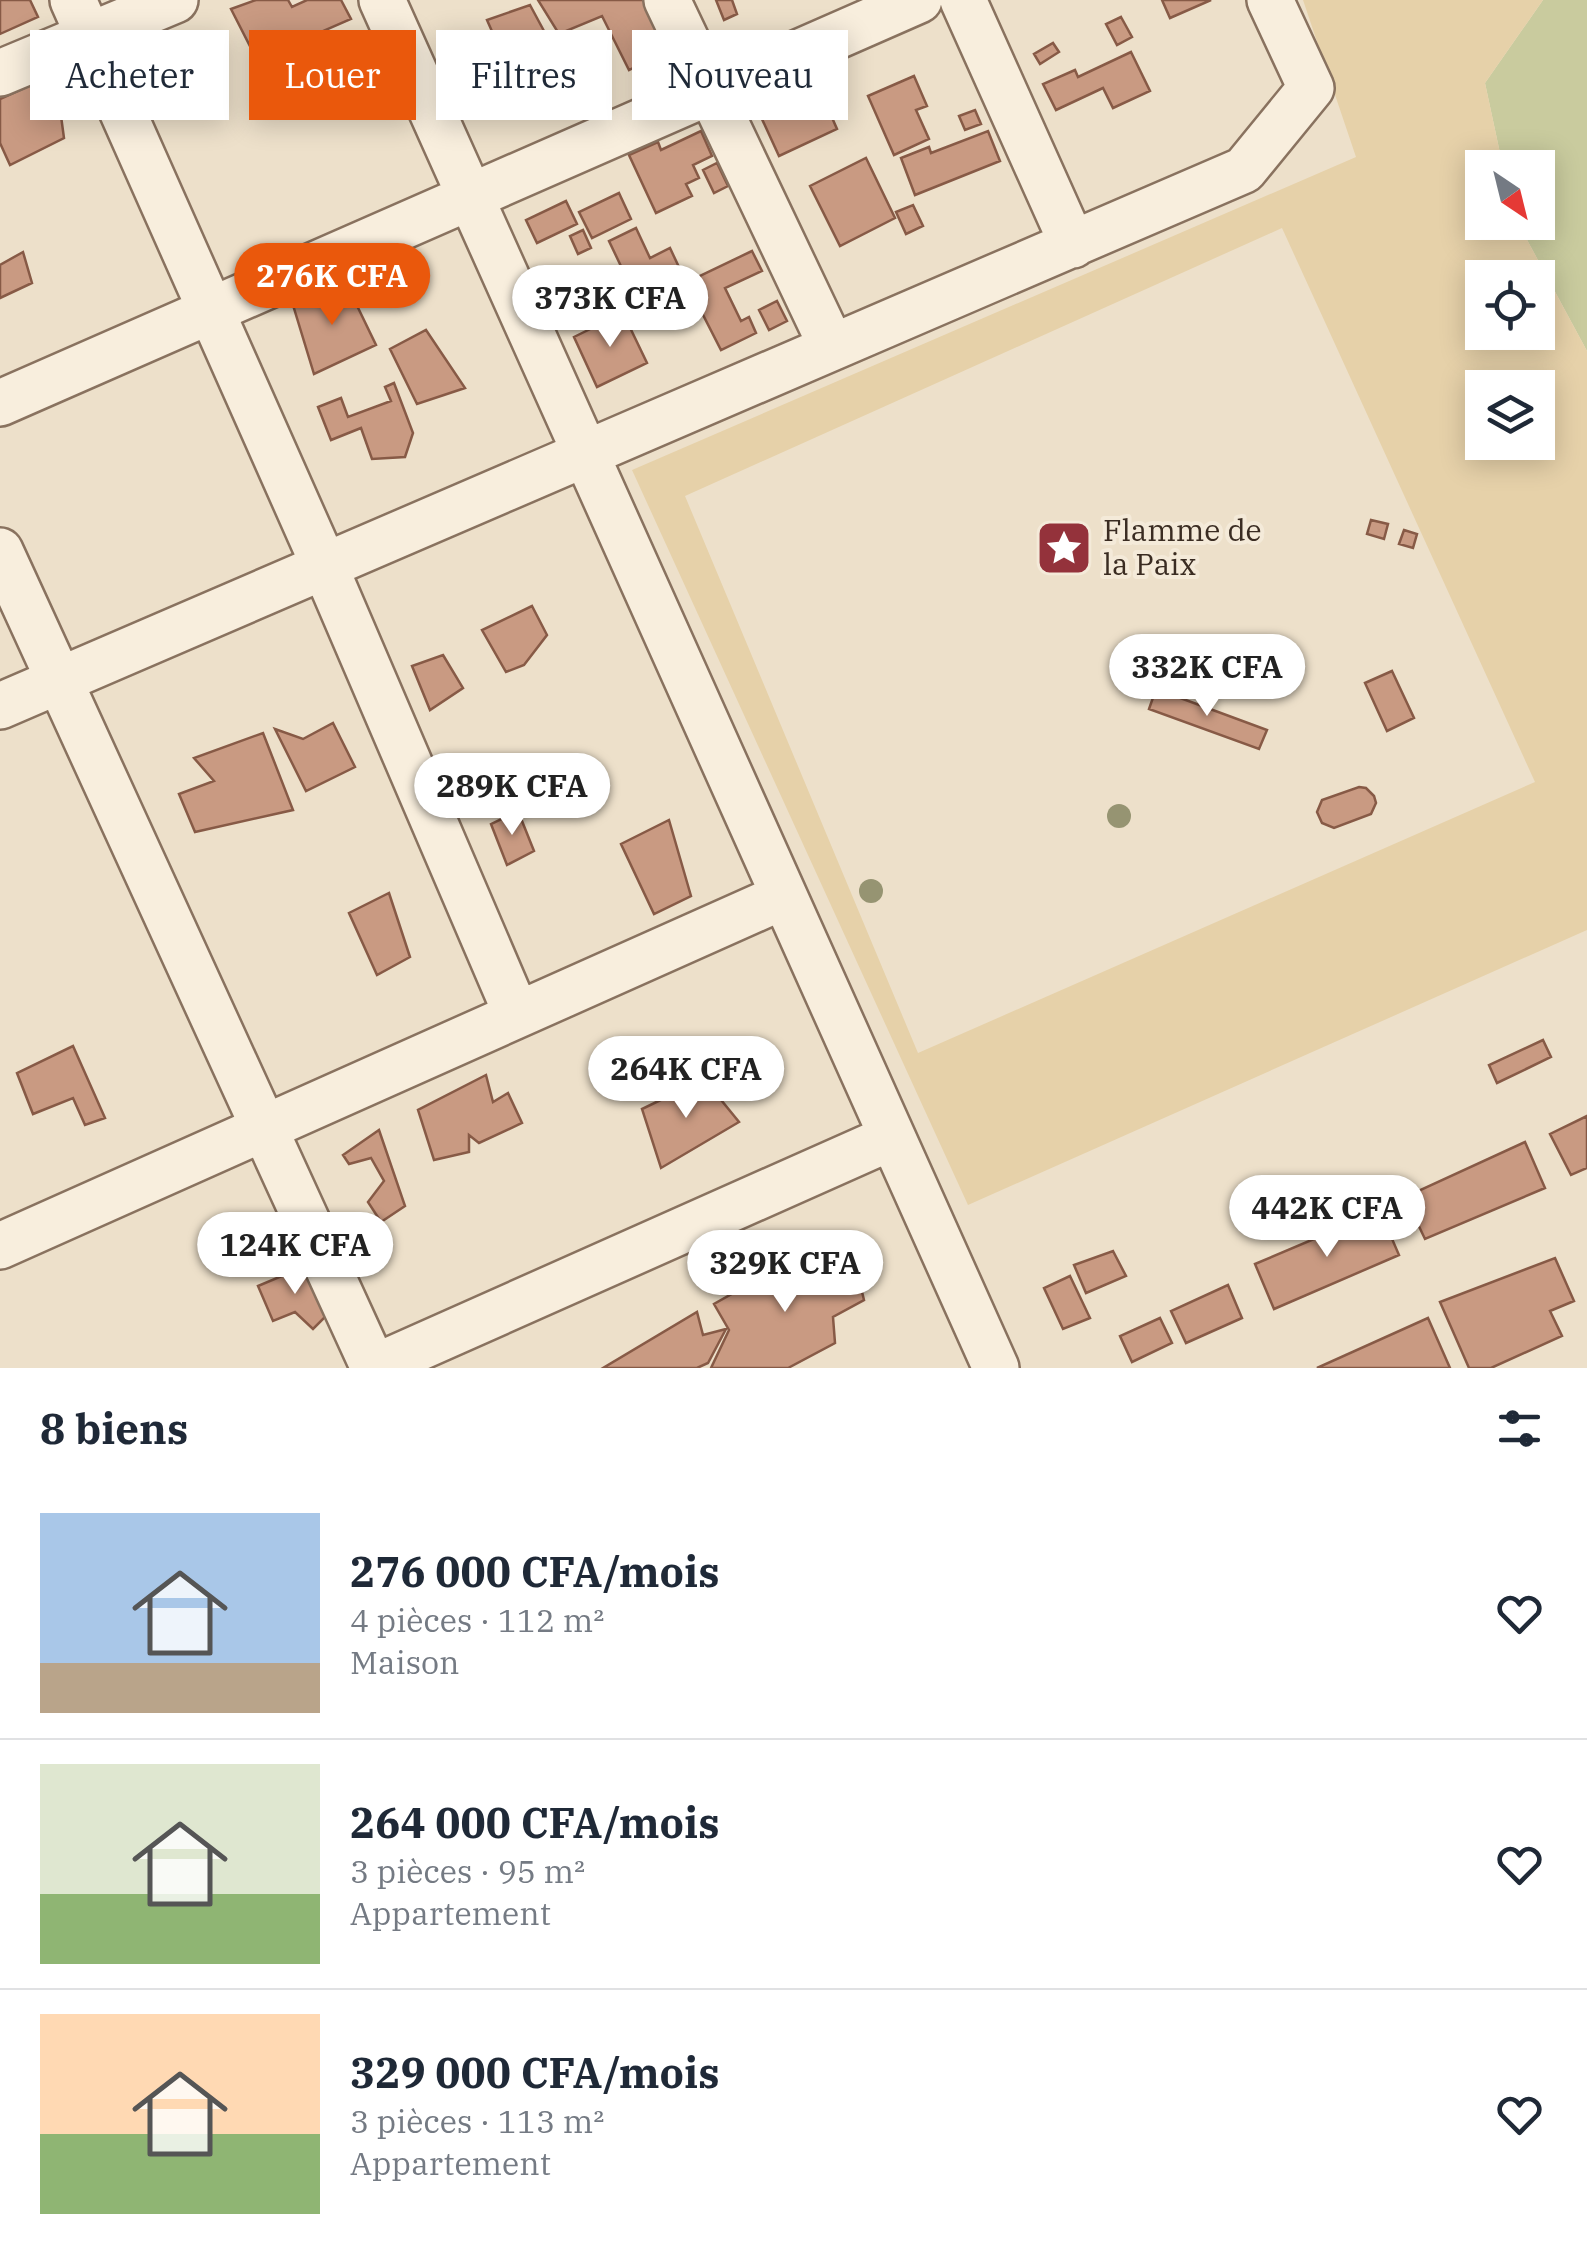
<!DOCTYPE html>
<html lang="fr">
<head>
<meta charset="utf-8">
<style>
  :root { --surface:#fff; --page:#f2f2f3; --text:#1f2937; --muted:#747a83; --line:#e0e1e3; --accent:#ea580c }
  body { margin:0; font-family:"IBM Plex Serif",serif; background:var(--page); color:var(--text); height:100vh; display:flex; flex-direction:column; font-size:38px; white-space:nowrap }
  * { box-sizing:border-box; margin:0 }
  p { font-size:32px; color:var(--muted) }
  .icon { flex:none; width:55px; height:55px; fill:none; stroke:currentColor; stroke-width:2; stroke-linecap:round; stroke-linejoin:round }
  .map { position:relative; height:1368px; overflow:hidden }
  .details { display:flex; flex-direction:column; background:var(--surface); flex:1 }
  .details>* { flex:none }
  .banner { position:absolute; left:30px; top:30px; width:1000px; height:90px; display:flex; gap:20px }
  .needle { width:65px; rotate:145deg }
  .tools { position:absolute; left:1465px; top:150px; display:grid; gap:20px }
  .tools a { display:grid; place-items:center; width:90px; height:90px; border-radius:0px; background:var(--surface); box-shadow:0 5px 25px #0003; font-size:50px }
  .price { position:absolute; translate:-50% -85px; padding:0 22px; border-radius:35px; background:#fff; color:#222; font-size:32px; line-height:65px; filter:drop-shadow(0 2px 5px #0008) }
  .price::after { content:''; position:absolute; left:50%; top:60px; width:30px; height:22px; margin-left:-15px; background:inherit; clip-path:polygon(0 0,100% 0,50% 100%) }
  .price.active { background:var(--accent); color:#fff }
  ul { padding:0; list-style:none }
  li { display:flex; align-items:center; gap:30px; height:250px; padding:0 40px }
  li+li { border-top:2px solid var(--line) }
  li span { display:grid; place-items:center; flex:none; width:280px; height:200px; border-radius:0px; color:#555 }
  li>.icon { margin-inline-start:auto }
  span .icon { width:120px; height:120px; fill:#fffc; stroke-width:1 }
  li b { font-size:42px }
  h2 { display:flex; justify-content:space-between; align-items:center; height:120px; padding:0 40px; font-size:42px }
  .tag { padding:0 35px; border-radius:0px; background:var(--surface); box-shadow:0 5px 25px #0003; font-size:35px; line-height:90px }
  .tag.active { background:var(--accent); color:#fff }
  .map>svg:first-child { display:block }
  .green { fill:#c9cb9e }
  .sand { fill:#e6d1a9; fill-rule:evenodd }
  .building { fill:#c99a82; stroke:#875a46; stroke-width:2.5 }
  .lines { fill:none; stroke-linecap:round; stroke-linejoin:round }
  .minor-casing { stroke:#89725f; stroke-width:50 }
  .minor { stroke:#f8eedd; stroke-width:45 }
  .tree { fill:#969472 }
  .labels { text-anchor:middle; stroke-width:8; stroke-linejoin:round; paint-order:stroke }
  .poi-label { font-size:30px; fill:#3a2c22; stroke:#f4ead9; text-anchor:start }
</style>
</head>
<body>
<div class="map">
<svg width="1587" height="1368" viewBox="0 0 1587 1368">
  <rect width="100%" height="100%" fill="#ede0ca"/>
  <path class="green" d="M1543,0h44v351l-69,-128 20,-1v-54l-35,-1 -18,-84z"/>
  <path class="sand" d="M1303,0h240l-58,83 18,84 -21,1v54l36,1 69,128v579l-619,275 -336,-735 724,-313zM1282,228l253,554 -617,271 -233,-557zM1482,278h56v54h-56zM1482,388h56v54h-56z"/>
  <path class="building" d="M0,0h30l8,17 -38,17z
    M256,0h32l4,7 15,-7h34l10,19 -94,41 -26,-51z
    M538,0h106l23,51 -38,19 -27,-54 -43,18z
    M716,0h16l5,14 -13,6z
    M1162,0h49l-41,18z
    M530,5l21,39 -10,11 -8,-11 -31,10 -15,-34z
    M1121,17l11,20 -15,8 -11,-21z
    M1053,43l6,9 -19,12 -6,-10z
    M1131,52l19,39 -37,17 -10,-20 -47,22 -13,-26 32,-14 3,7z
    M70,67l17,39 -26,10 3,22 -54,27 -10,-22v-44z
    M914,76l13,30 -11,4 13,29 -35,16 -26,-59z
    M774,82l13,28 35,-15 15,34 -58,27 -29,-63z
    M975,110l6,14 -16,6 -6,-14z
    M701,131l11,25 -19,9 6,13 -13,6 6,12 -36,17 -27,-58 29,-13 3,8z
    M988,131l12,30 -85,34 -14,-37 28,-11 2,6z
    M866,158l29,60 -55,28 -30,-60z
    M717,163l11,23 -14,7 -11,-23z
    M619,193l12,26 -39,19 -13,-26z
    M566,201l11,23 -40,19 -11,-23z
    M913,205l10,21 -17,8 -10,-22z
    M636,228l14,30 20,-10 15,32 -47,22 -29,-61z
    M583,230l8,18 -13,6 -8,-18z
    M752,251l10,20 -37,17 16,33 8,-4 7,16 -35,17 -19,-37 -26,12 -14,-31z
    M23,252l9,31 -32,15v-33z
    M347,285l29,60 -62,29 -21,-69z
    M777,301l10,20 -18,9 -10,-20z
    M623,313l24,50 -50,24 -23,-50z
    M426,330l39,58 -48,16 -27,-55z
    M394,383l19,50 -8,24 -33,2 -11,-31 -30,12 -13,-33 23,-9 7,19 43,-16 -6,-14z
    M1371,520l17,4 -4,15 -17,-5z
    M1404,530l13,4 -4,14 -14,-4z
    M532,606l15,29 -23,30 -18,7 -24,-42z
    M443,655l20,33 -33,22 -18,-44z
    M1392,671l22,47 -27,13 -22,-48z
    M1156,689l111,41 -8,19 -110,-40z
    M333,723l22,44 -49,24 -31,-62 28,10z
    M263,733l30,77 -98,22 -16,-38 35,-13 -20,-23z
    M1359,787l7,1 8,8 2,7 -5,11 -37,14 -12,-5 -5,-11 5,-12z
    M518,811l16,40 -27,14 -16,-41z
    M669,820l22,76 -37,18 -33,-70z
    M389,893l21,64 -33,18 -28,-62z
    M1543,1040l8,17 -54,26 -8,-18z
    M73,1046l32,72 -20,7 -12,-27 -40,16 -16,-41z
    M486,1075l7,27 15,-9 14,30 -43,20 -10,-8v17l-35,8 -16,-50z
    M704,1079l35,43 -78,46 -19,-59z
    M1587,1116v52l-16,7 -21,-41z
    M379,1130l26,76 -24,16 -13,-20 16,-21 -13,-23 -22,6 -6,-9z
    M1525,1142l20,46 -120,51 -20,-42z
    M1380,1211l19,44 -125,54 -19,-45z
    M813,1248l15,32 29,-9 7,29 -31,17 2,26 -47,25h-77l18,-38 -15,-26z
    M1113,1251l13,25 -40,17 -12,-28z
    M1555,1258l19,43 -24,10 12,25 -71,32h-22l-29,-66z
    M308,1265l21,48 -16,16 -18,-17 -22,9 -15,-35z
    M1070,1276l20,42 -27,11 -19,-41z
    M1228,1285l14,33 -56,25 -15,-32z
    M697,1312l6,23 23,-6 -18,34 -11,5h-94z
    M1160,1318l12,25 -40,19 -12,-26z
    M1428,1318l22,50h-133z"/>
  <g class="lines">
    <g class="minor-casing">
      <path id="minor" d="M73,0l251,565 193,450
        M382,0l614,1368
        M667,0l165,347
        M963,0l110,245
        M0,73l175,-73
        M0,403l919,-403
        M0,551l374,817
        M0,706l1244,-536 67,-82 -41,-88
        M0,1246l784,-350
        M373,1368l519,-231"/>
    </g>
    <use href="#minor" class="minor"/>
  </g>
  <g class="tree">
    <circle cx="1119" cy="816" r="12"/>
    <circle cx="871" cy="891" r="12"/>
  </g>
  <defs>
    <g id="sight-square" transform="scale(2.875)"><rect x="-9" y="-9" width="18" height="18" rx="4" fill="#94323b" stroke="#f4ead9"/><path d="M0-6L1.8-2.2L6-1.7L2.9 1.2L3.7 5.4L0 3.3L-3.7 5.4L-2.9 1.2L-6-1.7L-1.8-2.2Z" fill="#fff"/></g>
  </defs>
  <g fill-rule="evenodd">
    <use href="#sight-square" x="1064" y="548"/>
  </g>
  <g class="labels">
    <g class="poi-label">
      <text x="1103" y="541">Flamme de<tspan x="1103" dy="34">la Paix</tspan></text>
    </g>
  </g>
</svg>
<div class="tools">
<a><svg class="needle" viewBox="-14 -14 28 28"><path d="M0-13l5 13h-10z" fill="#e53935"/><path d="M0 13l5-13h-10z" fill="#747a83"/></svg></a>
<a><svg class="icon" aria-label="locate" viewBox="0 0 24 24"><circle cx="12" cy="12" r="6"/><path d="M12 2v4M12 18v4M2 12h4M18 12h4"/></svg></a>
<a><svg class="icon" aria-label="layers" viewBox="0 0 24 24"><path d="M12 4l9 5-9 5-9-5zM3 14l9 5 9-5"/></svg></a>
</div>
<b class="price active" style="left:332px;top:328px">276K CFA</b>
<b class="price" style="left:610px;top:350px">373K CFA</b>
<b class="price" style="left:1207px;top:719px">332K CFA</b>
<b class="price" style="left:512px;top:838px">289K CFA</b>
<b class="price" style="left:686px;top:1121px">264K CFA</b>
<b class="price" style="left:1327px;top:1260px">442K CFA</b>
<b class="price" style="left:295px;top:1297px">124K CFA</b>
<b class="price" style="left:785px;top:1315px">329K CFA</b>
<div class="banner">
<a class="tag">Acheter</a>
<a class="tag active">Louer</a>
<a class="tag">Filtres</a>
<a class="tag">Nouveau</a>
</div>
</div>
<section class="details">
<h2>8 biens<svg class="icon" aria-label="filters" viewBox="0 0 24 24"><path d="M4 7h16M4 17h16"/><circle cx="9" cy="7" r="2"/><circle cx="15" cy="17" r="2"/></svg></h2>
<ul>
<li><span style="background:linear-gradient(#a9c7e8 75%,#b9a48a 0)"><svg class="icon" aria-label="home" viewBox="0 0 24 24"><path d="M3 11l9-7 9 7M6 9v11h12V9"/></svg></span><div><b>276 000 CFA/mois</b><p>4 pièces · 112 m²</p><p>Maison</p></div><svg class="icon" aria-label="heart" viewBox="0 0 24 24"><path d="M12 20l-8-8c-3-5 5-10 8-4 3-6 11-1 8 4z"/></svg></li>
<li><span style="background:linear-gradient(#dfe7d0 65%,#8fb573 0)"><svg class="icon" aria-label="home" viewBox="0 0 24 24"><path d="M3 11l9-7 9 7M6 9v11h12V9"/></svg></span><div><b>264 000 CFA/mois</b><p>3 pièces · 95 m²</p><p>Appartement</p></div><svg class="icon" aria-label="heart" viewBox="0 0 24 24"><path d="M12 20l-8-8c-3-5 5-10 8-4 3-6 11-1 8 4z"/></svg></li>
<li><span style="background:linear-gradient(#ffd9b3 60%,#8fb573 0)"><svg class="icon" aria-label="home" viewBox="0 0 24 24"><path d="M3 11l9-7 9 7M6 9v11h12V9"/></svg></span><div><b>329 000 CFA/mois</b><p>3 pièces · 113 m²</p><p>Appartement</p></div><svg class="icon" aria-label="heart" viewBox="0 0 24 24"><path d="M12 20l-8-8c-3-5 5-10 8-4 3-6 11-1 8 4z"/></svg></li>
</ul>
</section>
</body>
</html>
